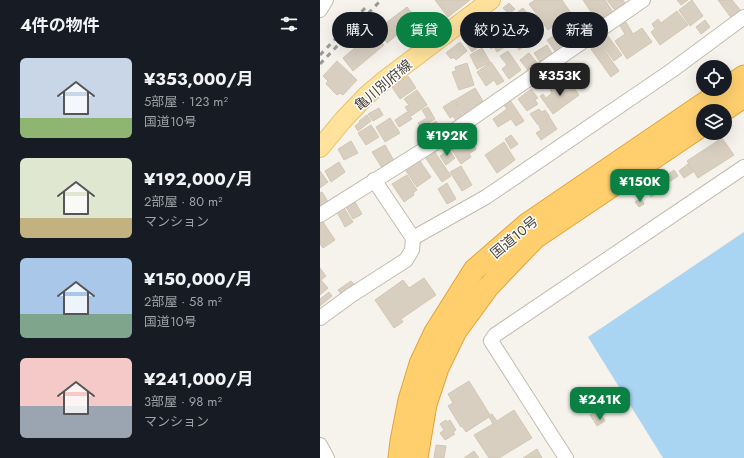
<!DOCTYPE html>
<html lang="ja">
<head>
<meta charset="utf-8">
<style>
  :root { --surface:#171b24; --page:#242831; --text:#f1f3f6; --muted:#9ea1a6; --accent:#0b8043 }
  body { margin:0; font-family:Jost,"Noto Sans JP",sans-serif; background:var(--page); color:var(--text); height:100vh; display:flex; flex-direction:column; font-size:15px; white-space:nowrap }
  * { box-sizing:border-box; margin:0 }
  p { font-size:13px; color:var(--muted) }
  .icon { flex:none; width:22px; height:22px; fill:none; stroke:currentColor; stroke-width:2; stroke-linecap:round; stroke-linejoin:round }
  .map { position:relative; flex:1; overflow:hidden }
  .panel { display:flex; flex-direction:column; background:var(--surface); width:320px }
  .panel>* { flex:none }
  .hud { position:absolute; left:12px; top:12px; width:352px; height:36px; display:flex; gap:8px }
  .fabs { position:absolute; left:376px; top:60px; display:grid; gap:8px }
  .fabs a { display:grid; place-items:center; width:36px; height:36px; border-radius:50%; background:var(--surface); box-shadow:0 4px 16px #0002; font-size:20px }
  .price { position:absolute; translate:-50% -34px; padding:0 9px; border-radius:8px; background:var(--accent); color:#fff; font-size:13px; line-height:26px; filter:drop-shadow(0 1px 2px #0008) }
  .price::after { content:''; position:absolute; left:50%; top:24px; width:12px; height:9px; margin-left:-6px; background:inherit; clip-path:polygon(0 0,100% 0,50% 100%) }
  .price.active { background:#222; color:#fff }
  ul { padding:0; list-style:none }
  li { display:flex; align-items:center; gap:12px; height:100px; padding:0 20px }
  li span { display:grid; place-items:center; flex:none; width:112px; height:80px; border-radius:6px; color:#555 }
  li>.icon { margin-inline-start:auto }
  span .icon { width:48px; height:48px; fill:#fffc; stroke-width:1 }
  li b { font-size:17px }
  h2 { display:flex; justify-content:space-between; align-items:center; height:48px; padding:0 20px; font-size:17px }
  .tag { padding:0 14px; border-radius:18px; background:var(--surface); box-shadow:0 4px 16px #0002; font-size:14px; line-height:36px }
  .tag.active { background:var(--accent); color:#fff }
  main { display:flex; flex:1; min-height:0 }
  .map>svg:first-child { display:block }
  .water { fill:#a9d4f2 }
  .building { fill:#d8cfc1; stroke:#d3c7b4 }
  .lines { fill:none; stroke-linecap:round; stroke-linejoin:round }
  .minor-casing { stroke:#c2bbae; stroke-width:16 }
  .major-casing { stroke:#e6c16a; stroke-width:20 }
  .highway-casing { stroke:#e0a43c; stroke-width:23 }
  .minor { stroke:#fff; stroke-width:14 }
  .major { stroke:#ffe39c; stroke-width:18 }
  .highway { stroke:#ffcf6e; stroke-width:21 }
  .rail { stroke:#9a9a9a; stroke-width:3; stroke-dasharray:5 5; stroke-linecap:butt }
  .labels { text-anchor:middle; stroke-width:3; stroke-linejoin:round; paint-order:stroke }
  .street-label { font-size:14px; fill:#4b4439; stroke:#fff }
</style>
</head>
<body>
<main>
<section class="panel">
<h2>4件の物件<svg class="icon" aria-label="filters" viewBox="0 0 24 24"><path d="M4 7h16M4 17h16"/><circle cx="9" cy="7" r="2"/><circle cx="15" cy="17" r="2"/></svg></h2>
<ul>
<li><span style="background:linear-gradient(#c9d6e8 75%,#8fb573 0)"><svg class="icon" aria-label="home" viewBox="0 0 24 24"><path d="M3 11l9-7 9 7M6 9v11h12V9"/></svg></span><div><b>¥353,000/月</b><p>5部屋 · 123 m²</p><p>国道10号</p></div></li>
<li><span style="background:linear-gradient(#dfe7d0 75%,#c2b280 0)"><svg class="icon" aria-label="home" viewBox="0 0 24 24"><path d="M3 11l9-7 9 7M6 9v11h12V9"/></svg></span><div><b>¥192,000/月</b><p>2部屋 · 80 m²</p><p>マンション</p></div></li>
<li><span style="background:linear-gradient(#a9c7e8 70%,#7fa58c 0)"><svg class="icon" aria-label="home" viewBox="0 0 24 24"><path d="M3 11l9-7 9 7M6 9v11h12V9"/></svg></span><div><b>¥150,000/月</b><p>2部屋 · 58 m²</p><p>国道10号</p></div></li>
<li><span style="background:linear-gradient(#f6c9c9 60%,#9aa5b1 0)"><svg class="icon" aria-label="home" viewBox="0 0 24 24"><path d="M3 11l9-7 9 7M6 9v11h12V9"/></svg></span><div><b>¥241,000/月</b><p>3部屋 · 98 m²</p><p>マンション</p></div></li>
</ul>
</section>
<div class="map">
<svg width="424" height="458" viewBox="0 0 424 458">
  <rect width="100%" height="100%" fill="#f6f3ec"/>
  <path class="water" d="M424,232v226h-81l-75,-121z"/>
  <path class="building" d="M115,0h35l-22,17z
    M215,0h27l24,35 -7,4 -4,-3 -7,5 2,4 -13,9 -10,-14 12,-8 -5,-6 -6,4 -19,-26z
    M263,0h22l10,15 -15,10z
    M287,0h16l3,5 -10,7z
    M357,0h11l-7,5z
    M372,0l11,16 -13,10 -11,-16z
    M398,0h14l10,12 -10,7z
    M189,3l6,6 -6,5 -6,-6z
    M87,7l10,12 -30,24 -14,-17 9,-8 4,5z
    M203,8l8,10 -8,7 -8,-11z
    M357,11l11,14 -28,20 -9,-13 4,-3 -3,-5 6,-5 3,4z
    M185,13l8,10 -11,9 -8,-11z
    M304,19l9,15 9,-6 10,14 -25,17 -12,-18 10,-7 -7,-11z
    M385,20l5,7 -9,7 -5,-7z
    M211,21l7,9 -13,9 -6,-10z
    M195,27l6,9 -2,2 2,2 -8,6 -8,-11z
    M51,30l13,15 -31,26 -10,-13 22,-19 -2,-3z
    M175,31l10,16 -8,5 -3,-5 -3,2 -5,-7 3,-2 -2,-3z
    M153,32l8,13 -9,7 -9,-14z
    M287,35l15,20 -8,6 -15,-20z
    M204,41l3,4 -8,5 -3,-4z
    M140,42l7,9 -11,9 -3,-3 -2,2 -5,-6z
    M280,44l19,27 -8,6 -20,-28z
    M227,45l7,12 -12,8 -8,-12z
    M162,48l8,14 -13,7 -7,-14z
    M188,51l13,19 -12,9 -7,-10 5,-4 -7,-9z
    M209,53l11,13 -9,8 -11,-14z
    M17,61l20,19 -14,15 -3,-2 -3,2 -11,-11 2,-3 -5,-5z
    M171,62l13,19 -7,4 -3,-5 -8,6 -9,-14z
    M147,63l7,22 -15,5 -7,-18 4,-1 -1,-4z
    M88,76l8,12 -16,11 -8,-12z
    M249,81l10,14 -26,19 -13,-18 3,-2 3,4 6,-5 -2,-3 10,-7 2,3z
    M155,88l9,15 -20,12 -9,-15z
    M211,89l7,9 -3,2 3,4 -11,7 -9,-12z
    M97,90l10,15 -16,11 -6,-9 4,-2 -5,-6z
    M134,100l11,20 -7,4 -5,-8 -3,2 -7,-11z
    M190,100l14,21 -8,5 -5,-7 -13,8 -5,-8 14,-10 -3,-4z
    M108,107l7,12 -14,9 -3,-5 9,-5 -5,-8z
    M59,108l4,7 -10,6 -5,-7z
    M219,109l3,3 3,-2 5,7 -12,8 -8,-11z
    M87,112l5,7 -13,8 -4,-7z
    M47,115l4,6 -13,10 -3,-5 5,-4 -1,-1z
    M70,118l10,15 -15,9 -9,-15z
    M230,118l7,11 -16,11 -5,-7 5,-3 -2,-4z
    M116,121l7,12 -16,10 -7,-12z
    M51,125l8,12 -13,8 -8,-12z
    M145,131l11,18 -7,5 2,3 -10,7 -14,-22z
    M191,135l7,9 -7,5 -6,-10z
    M402,138l12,17 -36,23 -11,-17z
    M31,141l7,12 -14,7 -6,-11z
    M184,142l11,18 -18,13 -12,-18z
    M65,145l9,16 -12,7 -10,-16z
    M129,150l6,8 -9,7 -6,-9z
    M114,151l17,25 -9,6 -17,-25z
    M100,161l11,16 -14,10 -11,-16z
    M19,162l6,10 -14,10 -6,-11z
    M368,164l5,8 -9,6 -5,-7z
    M141,166l11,19 -10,6 -12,-19z
    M354,170l4,6 -12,8 -3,-6z
    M0,171l8,11 -8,6z
    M87,175l10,15 -4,3 1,2 -10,7 -12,-18z
    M339,181l5,8 -13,8 -5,-8z
    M127,183l9,16 -9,5 -9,-15z
    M2,192l7,11 -9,5v-15z
    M321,198l3,6 -5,3 -4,-5z
    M35,202l7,12 -9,5 -7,-12z
    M24,208l9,14 -8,5 -8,-15z
    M3,222l12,18 -12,8 -3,-4v-20z
    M0,268l6,8 -5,4 7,8 -8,7z
    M104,278l12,17 -35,24 2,3 -9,6 -19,-28 28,-20 6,8z
    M31,281l3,3 -13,10 -3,-4z
    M9,292l3,4 -12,10v-7z
    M149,381l21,34 2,-1 5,7 17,-11 18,28 -33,20h-10l-15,-23 19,-11 -4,-7 -23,15 -4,-6 -1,1 -13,-21 5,-3 -5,-9z
    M266,387l5,8 -11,8 -5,-9z
    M278,410l3,5 -8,5 -3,-5z
    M282,416l3,5 -8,5 -3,-5z
    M126,420l1,2 3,-2 6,10 -3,2 2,2 -10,6 -5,-7 4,-3 -4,-6z
    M116,445l10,1 -2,12h-10z
    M217,449l5,9h-19z
    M154,451l5,7h-15z"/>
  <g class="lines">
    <g class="minor-casing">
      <path id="minor" d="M0,10l6,-10
        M0,215l135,-85 188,-130
        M93,238l73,-41 185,-126 73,-54
        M0,318l30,-22 56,-36 6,-10 1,-12 -39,-58
        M0,445l7,13
        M246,458l-75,-117 4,-6 249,-168"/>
    </g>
    <g class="major-casing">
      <path id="major" d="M0,148l23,-28 24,-25 19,-16 105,-79"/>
    </g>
    <g class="highway-casing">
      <path id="highway" d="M405,89l19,-13
        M403,111l21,-14
        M79,458l2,-17 8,-41 11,-36 15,-32 39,-62 53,-46 198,-135
        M97,458l9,-54 12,-36 18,-37 33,-45 46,-48 168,-113"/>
    </g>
    <use href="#minor" class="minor"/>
    <use href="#major" class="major"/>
    <use href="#highway" class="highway"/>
    <path class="rail" d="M0,55l47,-49
      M0,64l61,-64"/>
  </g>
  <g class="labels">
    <g class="street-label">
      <text transform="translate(63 85) rotate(-40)" y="5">亀川別府線</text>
      <text transform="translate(194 237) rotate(-40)" y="5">国道10号</text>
    </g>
  </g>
</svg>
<div class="fabs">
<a><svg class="icon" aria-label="locate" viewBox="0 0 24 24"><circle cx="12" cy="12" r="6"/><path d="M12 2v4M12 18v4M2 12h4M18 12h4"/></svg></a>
<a><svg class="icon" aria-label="layers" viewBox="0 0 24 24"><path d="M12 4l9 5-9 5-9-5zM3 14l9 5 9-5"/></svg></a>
</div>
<b class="price active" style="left:240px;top:97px">¥353K</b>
<b class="price" style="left:127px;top:157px">¥192K</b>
<b class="price" style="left:320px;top:203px">¥150K</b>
<b class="price" style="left:280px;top:421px">¥241K</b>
<div class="hud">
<a class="tag">購入</a>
<a class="tag active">賃貸</a>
<a class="tag">絞り込み</a>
<a class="tag">新着</a>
</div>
</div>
</main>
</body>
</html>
